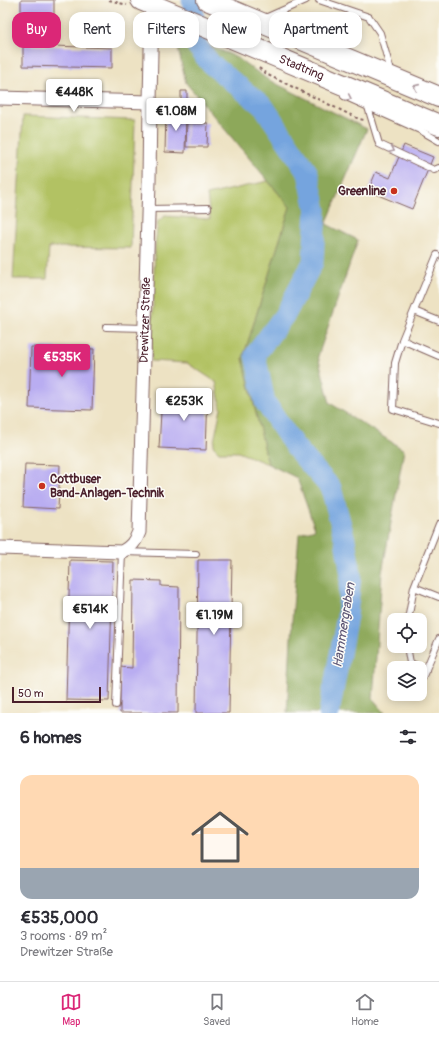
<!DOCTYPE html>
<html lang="en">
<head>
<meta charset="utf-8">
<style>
  :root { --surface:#fff; --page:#f2f2f3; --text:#2b2b33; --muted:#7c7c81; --line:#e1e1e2; --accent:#db2777 }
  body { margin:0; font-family:Pangolin,sans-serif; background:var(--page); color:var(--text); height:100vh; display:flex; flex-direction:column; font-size:15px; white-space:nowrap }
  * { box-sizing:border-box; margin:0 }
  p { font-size:13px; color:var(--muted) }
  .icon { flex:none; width:22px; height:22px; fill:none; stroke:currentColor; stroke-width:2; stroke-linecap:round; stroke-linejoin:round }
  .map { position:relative; height:713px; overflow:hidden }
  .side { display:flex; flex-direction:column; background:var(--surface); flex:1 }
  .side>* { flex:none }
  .top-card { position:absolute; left:12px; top:12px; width:415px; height:36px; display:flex; gap:8px }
  .fabs { position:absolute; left:387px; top:613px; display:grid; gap:8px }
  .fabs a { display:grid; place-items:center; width:40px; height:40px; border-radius:8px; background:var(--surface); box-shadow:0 2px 10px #0003; font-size:20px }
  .scale { position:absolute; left:12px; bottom:10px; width:89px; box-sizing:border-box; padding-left:4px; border:2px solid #4a1f2b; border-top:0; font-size:11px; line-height:14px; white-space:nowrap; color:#4a1f2b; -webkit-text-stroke:3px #fdfcf7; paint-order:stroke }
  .price { position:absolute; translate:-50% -34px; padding:0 9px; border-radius:4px; background:#fff; color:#222; font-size:13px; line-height:26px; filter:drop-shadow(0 1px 2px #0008) }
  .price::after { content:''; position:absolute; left:50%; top:24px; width:12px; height:9px; margin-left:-6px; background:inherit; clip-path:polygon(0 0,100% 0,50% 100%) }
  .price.current { background:var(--accent); color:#fff }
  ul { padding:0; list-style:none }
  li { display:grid; align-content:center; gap:8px; height:212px; padding:0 20px }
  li+li { border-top:1px solid var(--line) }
  li span { display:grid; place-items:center; height:124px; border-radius:12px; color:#555 }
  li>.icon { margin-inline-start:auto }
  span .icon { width:72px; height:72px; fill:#fffc; stroke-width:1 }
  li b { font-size:17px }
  h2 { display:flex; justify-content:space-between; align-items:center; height:48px; padding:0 20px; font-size:17px }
  .pill { padding:0 14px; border-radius:12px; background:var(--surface); box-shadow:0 2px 10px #0003; font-size:14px; line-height:36px }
  .pill.current { background:var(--accent); color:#fff }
  .tab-bar { display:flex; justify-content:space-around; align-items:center; height:56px; border-top:1px solid var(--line); background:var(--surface); font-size:11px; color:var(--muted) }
  .tab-bar a { display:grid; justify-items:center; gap:2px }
  .tab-bar .current { color:var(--accent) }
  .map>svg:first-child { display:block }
  .green { fill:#b2c264; stroke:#7e7048 }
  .forest { fill:#8da85a; stroke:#6c6442 }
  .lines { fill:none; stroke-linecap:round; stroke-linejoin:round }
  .river { stroke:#75a4de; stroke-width:21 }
  .building { fill:#b9adf1 }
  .service-casing { stroke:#836360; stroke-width:8 }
  .minor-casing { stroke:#836360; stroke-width:15 }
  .primary-casing { stroke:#836360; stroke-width:22 }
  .path { stroke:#836360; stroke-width:2; stroke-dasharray:3 3; stroke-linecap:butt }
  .service { stroke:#fff; stroke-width:6 }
  .minor { stroke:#fff; stroke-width:13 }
  .primary { stroke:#fff; stroke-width:20 }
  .oneway { stroke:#ae9aa0 }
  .poi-dot { fill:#c8321e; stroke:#fdfcf7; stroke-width:1.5 }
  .labels { text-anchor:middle; stroke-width:3; stroke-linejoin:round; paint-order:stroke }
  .street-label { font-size:12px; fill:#4a1f2b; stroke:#fdfcf7 }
  .poi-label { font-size:12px; font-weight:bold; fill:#4a1f2b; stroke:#fdfcf7; text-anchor:end }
  .water-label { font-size:13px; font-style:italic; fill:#5b5473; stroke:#fdfcf7 }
</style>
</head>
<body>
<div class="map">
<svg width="439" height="713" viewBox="0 0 439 713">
  <rect width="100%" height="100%" fill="#fdfcf7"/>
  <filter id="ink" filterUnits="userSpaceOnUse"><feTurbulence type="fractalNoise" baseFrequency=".025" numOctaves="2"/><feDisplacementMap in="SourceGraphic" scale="8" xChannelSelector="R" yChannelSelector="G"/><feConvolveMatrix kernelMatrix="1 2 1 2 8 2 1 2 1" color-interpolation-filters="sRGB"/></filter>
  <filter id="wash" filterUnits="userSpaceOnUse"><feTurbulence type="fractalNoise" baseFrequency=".012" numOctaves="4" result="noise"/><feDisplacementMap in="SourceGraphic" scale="16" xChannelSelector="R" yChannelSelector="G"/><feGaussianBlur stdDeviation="0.9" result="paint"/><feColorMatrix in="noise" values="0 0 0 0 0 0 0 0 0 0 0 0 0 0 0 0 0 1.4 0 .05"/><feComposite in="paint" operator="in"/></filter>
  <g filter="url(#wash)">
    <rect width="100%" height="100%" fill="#ede2c3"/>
    <path class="green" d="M23,116l112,4 -4,128 -82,-1 -2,32h-34z
      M268,181l22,26 -47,151 25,106 -30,-12h-19l-6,-6 8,-38 -5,-26 -29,-19 -36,-2 4,-115 3,-25 7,-5 45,3 -3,-24z"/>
    <path class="forest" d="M174,31l62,26 31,22 100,50 -41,95 32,16 -40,116 12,47 74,47 -22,123 -9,126 12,14h-98l5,-93 7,-86 16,-5 -18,-51 -29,-14 -25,-106 47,-151 -104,-124z"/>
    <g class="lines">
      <path class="river" d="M192,0l5,46 14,18 53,43 44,66 8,37 -3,52 -27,51 -31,42 10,47 30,45 36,41 14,52 6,35 -4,41 -18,97"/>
    </g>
    <g id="blocks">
      <path class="building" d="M21,0h33v33l-33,-1z
        M23,45l89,3v20l-89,-2z
        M181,91h6v16h-6z
        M166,111l20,1 -1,41 -20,-1z
        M187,123h21l-1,24h-21z
        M404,145l29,12 -21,52 -44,-18 8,-19 14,6z
        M31,347l63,2 -2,61 -63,-2z
        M162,394l46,2 -2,54 -47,-2z
        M25,464l35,1 -2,44 -35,-2z
        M70,560l43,1 -4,140 -43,-1z
        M198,560h34l-3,153h-33z
        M133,580l28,1v5l18,1 -1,126h-58v-46l12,1z"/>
    </g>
  </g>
  <g filter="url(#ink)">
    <use href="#blocks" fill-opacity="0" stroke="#836360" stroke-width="1"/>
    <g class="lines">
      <g class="service-casing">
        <path id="service" d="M319,0l50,17 11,16 11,38
          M263,19l43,-19
          M344,96l76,34 19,11
          M368,107l11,37 55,26 5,-2
          M149,209l59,-1
          M414,311l25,10
          M106,327l39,1
          M402,340l35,-85
          M439,356l-37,-16 -7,23 -2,46 46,14
          M414,587l25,10
          M408,620l6,-33 25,-63
          M407,646l3,17 16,7
          M420,683l19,-44
          M116,705l6,-153 74,2"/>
      </g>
      <g class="minor-casing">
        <g id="minor">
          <path d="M0,98l150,4"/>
          <path id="s1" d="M0,548l122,4c9,-5 13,-10 17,-20l10,-351 1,-79 2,-102"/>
        </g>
      </g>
      <g class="primary-casing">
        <g id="primary">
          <path id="s2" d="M141,0l298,125"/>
          <path d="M207,0l232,97"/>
        </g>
      </g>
      <path class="path" d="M109,0l18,5
        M290,16l22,9
        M259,68l9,7 91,44 5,1"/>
      <use href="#service" class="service"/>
      <use href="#minor" class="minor"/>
      <use href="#primary" class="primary"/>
    </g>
    <defs><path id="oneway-chevron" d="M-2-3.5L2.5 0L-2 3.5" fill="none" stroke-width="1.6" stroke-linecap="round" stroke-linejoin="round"/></defs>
    <g class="oneway">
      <use href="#oneway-chevron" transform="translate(416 87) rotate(-156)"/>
      <use href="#oneway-chevron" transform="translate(349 98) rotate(24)"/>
      <use href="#oneway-chevron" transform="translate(392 150) rotate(25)"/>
    </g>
  </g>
  <g class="poi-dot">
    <circle cx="394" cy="191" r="4"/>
    <circle cx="42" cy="486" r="4"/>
  </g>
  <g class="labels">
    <g class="street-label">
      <text dy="4" stroke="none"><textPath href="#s2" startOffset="174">Stadtring</textPath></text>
      <text dy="4" stroke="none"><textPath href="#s1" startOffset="361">Drewitzer Straße</textPath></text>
    </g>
    <g class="poi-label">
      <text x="386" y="195">Greenline</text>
      <text x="50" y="483" text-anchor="start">Cottbuser<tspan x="50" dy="14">Band-Anlagen-Technik</tspan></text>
    </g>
    <g class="water-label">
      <text transform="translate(343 625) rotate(-81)" y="5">Hammergraben</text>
    </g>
  </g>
</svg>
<div class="fabs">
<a><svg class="icon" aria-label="locate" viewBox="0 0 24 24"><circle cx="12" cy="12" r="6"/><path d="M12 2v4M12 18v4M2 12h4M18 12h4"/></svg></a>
<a><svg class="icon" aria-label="layers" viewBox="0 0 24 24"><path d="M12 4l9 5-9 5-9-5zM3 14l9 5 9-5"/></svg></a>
</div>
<div class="scale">50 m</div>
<b class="price" style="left:74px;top:113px">€448K</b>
<b class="price" style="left:176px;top:132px">€1.08M</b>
<b class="price current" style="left:62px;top:378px">€535K</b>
<b class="price" style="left:184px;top:422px">€253K</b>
<b class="price" style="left:90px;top:630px">€514K</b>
<b class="price" style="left:214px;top:636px">€1.19M</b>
<div class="top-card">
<a class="pill current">Buy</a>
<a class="pill">Rent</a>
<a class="pill">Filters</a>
<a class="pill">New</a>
<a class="pill">Apartment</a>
</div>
</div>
<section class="side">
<h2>6 homes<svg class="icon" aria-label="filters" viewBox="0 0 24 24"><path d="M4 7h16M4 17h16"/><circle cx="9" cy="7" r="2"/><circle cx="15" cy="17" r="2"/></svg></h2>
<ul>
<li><span style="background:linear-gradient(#ffd9b3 75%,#9aa5b1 0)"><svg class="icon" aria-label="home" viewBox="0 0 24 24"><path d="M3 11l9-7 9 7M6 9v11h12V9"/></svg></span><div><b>€535,000</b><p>3 rooms · 89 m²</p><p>Drewitzer Straße</p></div></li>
</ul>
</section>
<nav class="tab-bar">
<a class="current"><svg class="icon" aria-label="map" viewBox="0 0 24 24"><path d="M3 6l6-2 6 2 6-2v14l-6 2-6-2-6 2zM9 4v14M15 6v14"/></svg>Map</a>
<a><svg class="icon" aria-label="saved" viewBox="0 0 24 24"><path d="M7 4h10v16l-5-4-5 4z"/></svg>Saved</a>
<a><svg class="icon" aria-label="home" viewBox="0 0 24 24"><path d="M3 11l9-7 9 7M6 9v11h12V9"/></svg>Home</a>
</nav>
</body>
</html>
